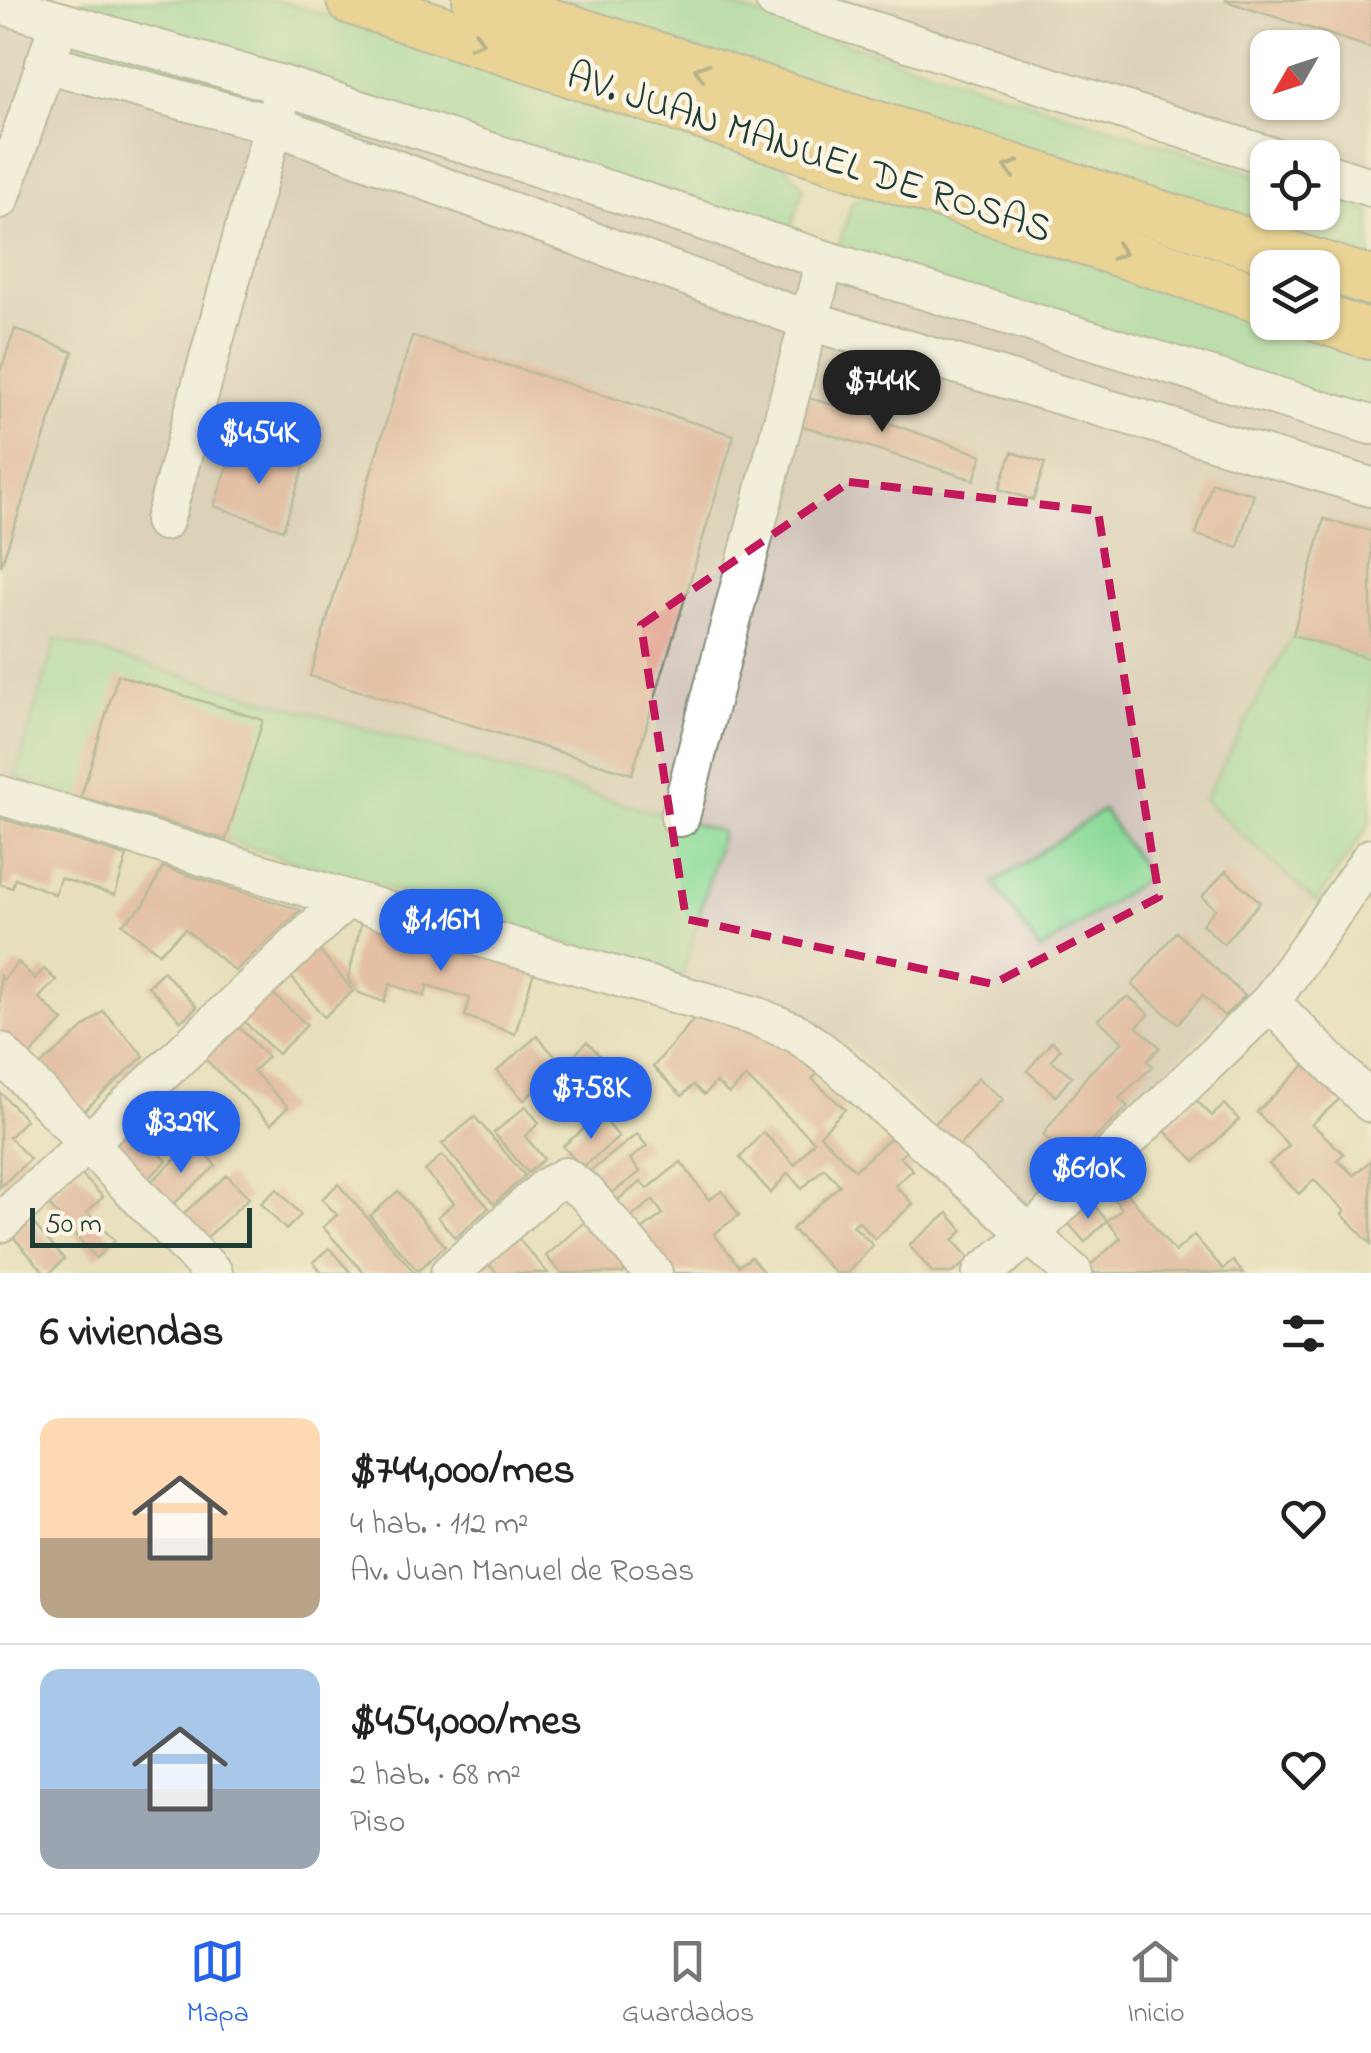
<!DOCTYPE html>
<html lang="es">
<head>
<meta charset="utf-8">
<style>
  :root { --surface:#fff; --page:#f6f6f6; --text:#222; --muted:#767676; --line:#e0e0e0; --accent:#2563eb }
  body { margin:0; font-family:"Indie Flower",sans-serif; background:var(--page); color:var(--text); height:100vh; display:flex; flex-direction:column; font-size:38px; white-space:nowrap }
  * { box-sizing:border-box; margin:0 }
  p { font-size:32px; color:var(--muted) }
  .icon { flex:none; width:55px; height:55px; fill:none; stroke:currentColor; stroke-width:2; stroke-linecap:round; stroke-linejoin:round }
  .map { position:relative; height:1273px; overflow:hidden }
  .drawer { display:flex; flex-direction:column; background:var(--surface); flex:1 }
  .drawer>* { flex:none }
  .needle { width:65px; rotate:231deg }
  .controls { position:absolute; left:1250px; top:30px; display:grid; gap:20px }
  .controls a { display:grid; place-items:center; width:90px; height:90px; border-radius:20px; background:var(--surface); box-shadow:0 2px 8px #0004; font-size:50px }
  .scale { position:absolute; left:30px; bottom:25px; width:222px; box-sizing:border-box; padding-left:10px; border:5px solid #1f3d34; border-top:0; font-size:28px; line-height:35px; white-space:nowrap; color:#1f3d34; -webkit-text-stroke:8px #fcf5e5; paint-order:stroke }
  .price { position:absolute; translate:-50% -85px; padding:0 22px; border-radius:35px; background:var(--accent); color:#fff; font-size:32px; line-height:65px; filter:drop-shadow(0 2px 5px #0008) }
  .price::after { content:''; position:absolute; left:50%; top:60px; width:30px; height:22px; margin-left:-15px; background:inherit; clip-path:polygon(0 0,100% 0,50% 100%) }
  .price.selected { background:#222; color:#fff }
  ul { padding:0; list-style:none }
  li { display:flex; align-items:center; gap:30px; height:250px; padding:0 40px }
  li+li { border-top:2px solid var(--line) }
  li span { display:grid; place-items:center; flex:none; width:280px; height:200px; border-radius:20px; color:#555 }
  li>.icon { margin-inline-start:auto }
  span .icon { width:120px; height:120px; fill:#fffc; stroke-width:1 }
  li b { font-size:42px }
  h2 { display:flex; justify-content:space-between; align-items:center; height:120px; padding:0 40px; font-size:42px }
  .tabs { display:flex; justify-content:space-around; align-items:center; height:140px; border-top:2px solid var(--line); background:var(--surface); font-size:28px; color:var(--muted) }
  .tabs a { display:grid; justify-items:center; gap:5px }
  .tabs .selected { color:var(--accent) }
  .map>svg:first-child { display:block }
  .industrial { fill:#cec1b9; fill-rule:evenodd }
  .green { fill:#8bda99; stroke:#558c66; stroke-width:2.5 }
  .building { fill:#df9887 }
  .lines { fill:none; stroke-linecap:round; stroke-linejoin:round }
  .minor-casing { stroke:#848e78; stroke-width:42 }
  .major-casing { stroke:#848e78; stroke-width:52 }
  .minor { stroke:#fff; stroke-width:38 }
  .major { stroke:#ecc569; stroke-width:48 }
  .oneway { stroke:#7b7a4c }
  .marked { fill:none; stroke:#c2185b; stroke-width:8; stroke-dasharray:20 12; stroke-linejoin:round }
  .labels { text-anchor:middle; stroke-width:9; stroke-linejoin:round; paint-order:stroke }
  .street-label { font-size:40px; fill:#1f3d34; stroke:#fcf5e5 }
</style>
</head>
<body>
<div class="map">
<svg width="1371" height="1273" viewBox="0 0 1371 1273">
  <rect width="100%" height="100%" fill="#fcf5e5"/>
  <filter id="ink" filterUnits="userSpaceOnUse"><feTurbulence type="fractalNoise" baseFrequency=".01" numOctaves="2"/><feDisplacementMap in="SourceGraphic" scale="20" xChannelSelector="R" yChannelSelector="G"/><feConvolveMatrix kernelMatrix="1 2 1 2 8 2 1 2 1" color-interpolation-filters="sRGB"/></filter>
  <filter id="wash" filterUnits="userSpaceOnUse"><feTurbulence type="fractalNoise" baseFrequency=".0048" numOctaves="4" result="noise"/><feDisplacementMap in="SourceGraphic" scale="40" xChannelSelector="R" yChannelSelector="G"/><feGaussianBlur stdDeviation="2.25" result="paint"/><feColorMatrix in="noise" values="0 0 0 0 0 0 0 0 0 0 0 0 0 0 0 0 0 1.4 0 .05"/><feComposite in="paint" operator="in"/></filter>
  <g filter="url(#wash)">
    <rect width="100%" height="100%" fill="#e8e0bc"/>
    <path class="industrial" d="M829,0h542v168zM1268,48h54v54h-54z
      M0,24l1371,403v396l-114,161 -234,223 -176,-161 -78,-42 -769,-231z"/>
    <path class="green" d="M84,0h193l501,157 26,30 -21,67 -713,-209z
      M537,0h175l555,178 1,34h54l1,-16 48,16v51z
      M869,193l399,129 11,1 92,29v75l-540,-159 21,-66z
      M1293,635l78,24v164l-55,79 -112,-102z
      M56,639l666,193 -40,146 -667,-201z
      M1103,810l45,67 -108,74 -46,-68z"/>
    <g id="blocks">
      <path class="building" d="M1226,0h145v48l-145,-47z
        M15,329l58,23 -72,214 -1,-194z
        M412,336l322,99 -102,339 -322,-98z
        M791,393l70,20 1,-10 29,7 -3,13 94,32 -8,25 -187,-59z
        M235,444l69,23 -21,63 -69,-24z
        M1012,452l33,11 -12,37 -34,-11z
        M1212,483l42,11 -16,53 -42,-12z
        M1324,519l47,12v128l-78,-24z
        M118,675l145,45 -37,120 -145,-43z
        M0,818l127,38 -12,39 -55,-17 -5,16 -40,-16 -3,10 -12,-4z
        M163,867l60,19 78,24 -66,61 -50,-42 -26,24 -37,-29 22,-19z
        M1226,871l34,31 -37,42 -21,-20 13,-15 -13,-12z
        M361,923l174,45 -20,66 -50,-18 5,-18 -43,-13 -2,11 -35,-12 -6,18 -25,-9 -11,-13z
        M1176,932l69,64 -21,20 -21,-21 -25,29 -46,-39z
        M313,943l40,48 -29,26 -39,-48z
        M18,962l17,17 9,-10 12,11 -17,18 24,23 -39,40 -24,-26v-59l3,4z
        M163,971l34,36 -16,14 -33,-35z
        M266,987l41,38 -29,29 -41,-39z
        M1128,996l21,18 -12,13 23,20 -13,14 6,5 -34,32 9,9 -57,54 -28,-26 46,-62 34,-31 -25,-23z
        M103,1011l41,45 -67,61 -43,-46z
        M700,1012l48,12 74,45 -10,10 33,30 -25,26 35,35 41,-37 15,14 -11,10 13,13 -18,15 18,19 -38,35 -17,-18 -5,5 20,19 -25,28h-12l-44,-44 48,-44 -16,-17 -22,21 -14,-16 -17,20 -31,-35 23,-26 32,33 19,-24 -68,-64 -17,17 -13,-12 -12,13 -11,-10 -11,11 -29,-29z
        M232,1020l36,37 -15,14 35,36 -17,17 -73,-72z
        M537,1036l27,30 23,-24 13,14 -13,12 18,19 -26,23 -29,-33 -26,23 -27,-29z
        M1052,1041l8,8 -9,11 21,16 -16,20 -29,-25z
        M1308,1062l35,34 -31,28 32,30 -7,6 17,15 17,-15v84l-29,-30 3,-3 -31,-31 -15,14 -30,-30 20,-18 -32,-34z
        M978,1078l25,21 -45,48 -24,-22z
        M0,1092l26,28 -17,17 21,22 -30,28z
        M151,1097l28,30 -24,21 12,13 -25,23 -39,-42z
        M1196,1100l16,16 13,-12 14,16 -44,41 -31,-31z
        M526,1106l13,17 -14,13 19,23 -16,14 -34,-40z
        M601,1115l18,22 -37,31 -19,-22z
        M475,1117l50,59 -31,28 -52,-60z
        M637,1134l10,12 -17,13 10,13 -33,25 -20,-23z
        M195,1142l21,24 -49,44 -22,-23z
        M442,1155l47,53 -34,30 -17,-21 16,-14 -29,-32z
        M681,1162l28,38 13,-9 17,24 -25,19 25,32 12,-9 13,16h-92l-34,-40 25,-19 -10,-14 -26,20 -15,-16 29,-22 6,7z
        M76,1169l27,28 -16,15 28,29 -19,17 -52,-59z
        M227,1175l22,23 -50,47 -23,-25z
        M1115,1178l60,74 19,-17 29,34 10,-8 10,12h-148l-7,-6 33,-29 -14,-17 15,-12 -17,-22z
        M338,1184l77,89h-51l-41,-46 14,-12 -15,-16z
        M277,1189l24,26 -15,15 -25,-27z
        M398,1191l47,55 -27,25 -48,-55z
        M1091,1201l16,20 -22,21 -17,-19z
        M948,1213l15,18 -10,9 17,19 -18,14h-19l-24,-28z
        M26,1215l38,44 -14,14h-5l-37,-42z
        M587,1220l41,48 -5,5h-62l-15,-17z
        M515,1235l33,38h-51l-11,-12z
        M329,1248l22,25h-29l-9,-11z"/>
    </g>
  </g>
  <g filter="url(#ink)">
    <use href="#blocks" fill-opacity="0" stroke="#848e78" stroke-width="2.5"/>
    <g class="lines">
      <g class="minor-casing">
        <path id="minor" d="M775,0l501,158
          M0,4l285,82 540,174 546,165
          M45,63l229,62 533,195 564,167
          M1322,172l49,15
          M0,199l53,-158
          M164,521l115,-416
          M0,795l346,104 412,118 40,17 36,27 239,212
          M680,817l145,-557
          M1270,1002l101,101
          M0,1052l213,221
          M0,1223l88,-80 258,-244
          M450,1273l97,-86 18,-10 21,16 67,80
          M982,1273l48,-39 240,-232 101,-144"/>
      </g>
      <g class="major-casing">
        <path id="major" d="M351,0l917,301
          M477,0l894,281
          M1322,319l49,16"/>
      </g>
      <use href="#minor" class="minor"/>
      <use href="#major" class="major"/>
    </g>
    <defs><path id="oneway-chevron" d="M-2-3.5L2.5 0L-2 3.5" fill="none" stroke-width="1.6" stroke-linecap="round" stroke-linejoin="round" transform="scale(2.5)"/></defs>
    <g class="oneway">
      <use href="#oneway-chevron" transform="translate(477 41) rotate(18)"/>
      <use href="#oneway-chevron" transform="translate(701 71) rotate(-163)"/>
      <use href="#oneway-chevron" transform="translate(1011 168) rotate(-163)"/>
      <use href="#oneway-chevron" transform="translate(1119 252) rotate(18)"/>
    </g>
  </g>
  <path d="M0 0H1371V1273H0ZM849,482l249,29 61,386 -166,87 -307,-65 -45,-294z" fill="#e8e0bc" fill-opacity=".55" fill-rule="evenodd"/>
  <path class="marked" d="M849,482l249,29 61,386 -166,87 -307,-65 -45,-294z"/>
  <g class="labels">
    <g class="street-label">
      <text transform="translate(810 150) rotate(18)" y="14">AV. JUAN MANUEL DE ROSAS</text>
    </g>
  </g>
</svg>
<div class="controls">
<a><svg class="needle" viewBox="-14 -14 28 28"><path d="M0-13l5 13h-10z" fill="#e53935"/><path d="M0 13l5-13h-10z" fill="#767676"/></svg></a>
<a><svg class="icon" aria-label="locate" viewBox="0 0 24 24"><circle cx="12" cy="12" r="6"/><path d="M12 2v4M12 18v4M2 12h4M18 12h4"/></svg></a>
<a><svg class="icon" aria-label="layers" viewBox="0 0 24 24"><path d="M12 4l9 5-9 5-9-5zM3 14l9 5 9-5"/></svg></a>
</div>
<div class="scale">50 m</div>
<b class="price selected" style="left:882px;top:435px">$744K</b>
<b class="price" style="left:259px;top:487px">$454K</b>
<b class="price" style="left:441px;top:974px">$1.16M</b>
<b class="price" style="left:591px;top:1142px">$758K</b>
<b class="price" style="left:181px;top:1176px">$329K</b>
<b class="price" style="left:1088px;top:1222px">$610K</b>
</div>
<section class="drawer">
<h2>6 viviendas<svg class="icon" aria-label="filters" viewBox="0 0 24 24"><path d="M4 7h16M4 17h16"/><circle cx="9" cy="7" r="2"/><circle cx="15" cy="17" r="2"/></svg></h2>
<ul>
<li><span style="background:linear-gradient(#ffd9b3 60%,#b9a48a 0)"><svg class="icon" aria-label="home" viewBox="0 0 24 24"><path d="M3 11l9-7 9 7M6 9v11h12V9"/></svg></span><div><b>$744,000/mes</b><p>4 hab. · 112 m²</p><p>Av. Juan Manuel de Rosas</p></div><svg class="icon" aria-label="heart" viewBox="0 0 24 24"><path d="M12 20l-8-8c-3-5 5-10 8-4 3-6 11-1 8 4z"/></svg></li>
<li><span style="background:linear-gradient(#a9c7e8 60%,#9aa5b1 0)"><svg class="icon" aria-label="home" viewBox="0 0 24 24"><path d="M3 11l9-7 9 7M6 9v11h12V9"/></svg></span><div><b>$454,000/mes</b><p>2 hab. · 68 m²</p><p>Piso</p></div><svg class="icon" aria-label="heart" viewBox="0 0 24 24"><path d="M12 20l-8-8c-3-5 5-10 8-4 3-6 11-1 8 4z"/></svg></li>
</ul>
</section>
<nav class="tabs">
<a class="selected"><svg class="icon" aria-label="map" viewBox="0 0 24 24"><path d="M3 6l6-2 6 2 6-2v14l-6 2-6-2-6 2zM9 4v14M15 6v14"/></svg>Mapa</a>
<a><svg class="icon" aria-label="saved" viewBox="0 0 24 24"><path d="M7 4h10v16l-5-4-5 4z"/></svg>Guardados</a>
<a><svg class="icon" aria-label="home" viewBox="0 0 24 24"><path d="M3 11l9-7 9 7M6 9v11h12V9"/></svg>Inicio</a>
</nav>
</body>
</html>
